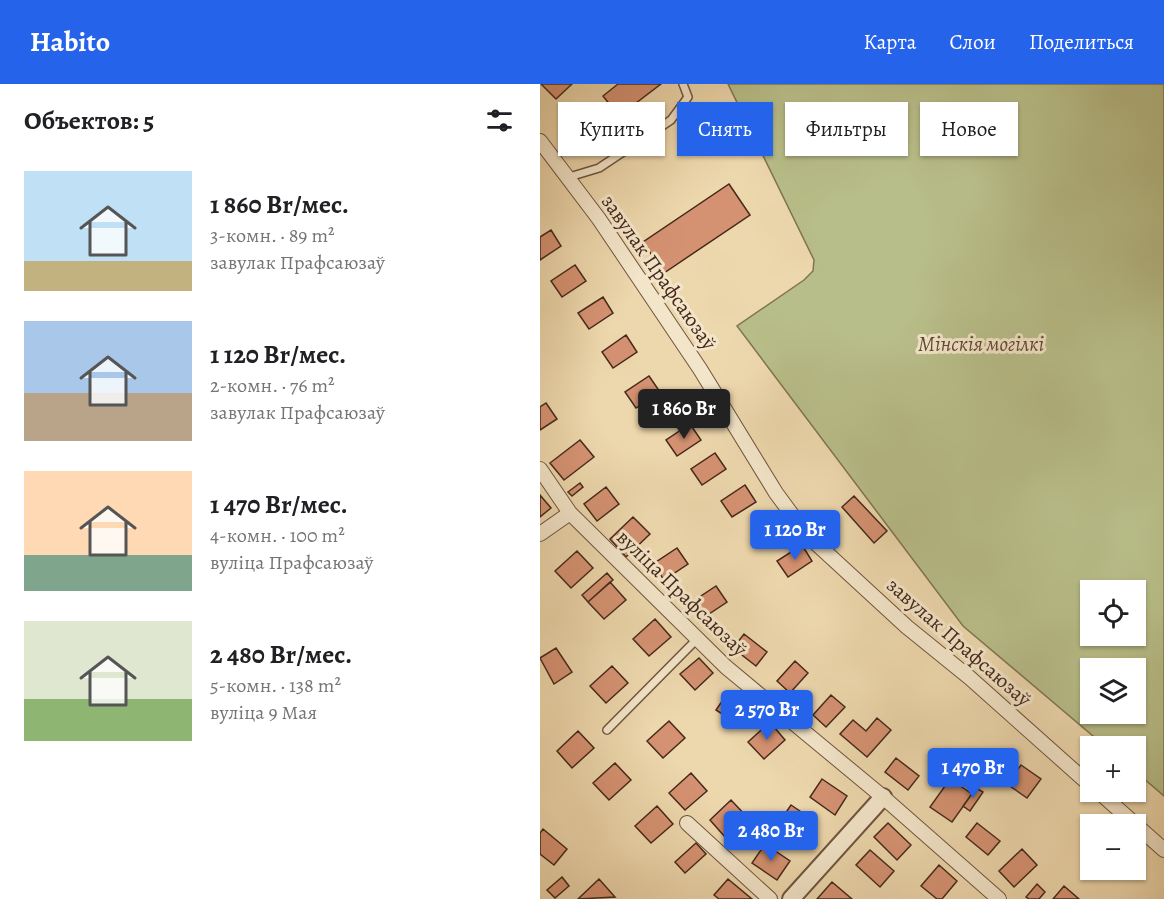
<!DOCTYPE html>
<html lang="ru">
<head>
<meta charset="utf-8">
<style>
  :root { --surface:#fff; --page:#f2f2f2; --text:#202124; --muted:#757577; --accent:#2563eb }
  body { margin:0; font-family:Alegreya,serif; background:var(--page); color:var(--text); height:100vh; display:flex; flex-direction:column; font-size:22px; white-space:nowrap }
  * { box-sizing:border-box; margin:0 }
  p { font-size:20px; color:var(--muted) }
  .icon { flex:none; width:33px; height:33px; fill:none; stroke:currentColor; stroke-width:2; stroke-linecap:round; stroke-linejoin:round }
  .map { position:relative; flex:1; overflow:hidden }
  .details { display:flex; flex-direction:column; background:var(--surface); width:540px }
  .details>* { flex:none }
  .banner { position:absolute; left:18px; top:18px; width:516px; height:54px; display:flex; gap:12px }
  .buttons { position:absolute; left:540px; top:496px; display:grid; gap:12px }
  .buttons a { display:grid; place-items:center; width:66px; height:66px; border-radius:0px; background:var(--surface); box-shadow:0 2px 4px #0004; font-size:30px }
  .price { position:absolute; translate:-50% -51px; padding:0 14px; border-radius:6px; background:var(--accent); color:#fff; font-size:20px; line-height:39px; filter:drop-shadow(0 2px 3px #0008) }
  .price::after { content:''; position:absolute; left:50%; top:36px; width:18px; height:14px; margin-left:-9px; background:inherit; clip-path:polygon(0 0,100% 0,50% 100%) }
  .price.current { background:#222; color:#fff }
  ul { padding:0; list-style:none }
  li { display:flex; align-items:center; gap:18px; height:150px; padding:0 24px }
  li span { display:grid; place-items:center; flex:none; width:168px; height:120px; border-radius:0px; color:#555 }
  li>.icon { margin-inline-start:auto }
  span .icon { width:72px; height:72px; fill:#fffc; stroke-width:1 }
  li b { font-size:26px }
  h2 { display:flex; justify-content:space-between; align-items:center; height:72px; padding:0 24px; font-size:26px }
  .chip { padding:0 21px; border-radius:0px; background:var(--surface); box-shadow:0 2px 4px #0004; font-size:21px; line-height:54px }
  .chip.current { background:var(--accent); color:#fff }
  header { display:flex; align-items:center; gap:36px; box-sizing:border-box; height:84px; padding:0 30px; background:var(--accent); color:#fff }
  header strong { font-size:28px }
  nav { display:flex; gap:33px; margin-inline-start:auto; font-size:21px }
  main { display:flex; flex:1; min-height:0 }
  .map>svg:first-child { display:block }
  .green { fill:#b8be89; stroke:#7f7452; stroke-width:1.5; fill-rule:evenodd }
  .building { fill:#d59272; stroke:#46291c; stroke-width:1.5 }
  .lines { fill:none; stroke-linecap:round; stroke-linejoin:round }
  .service-casing { stroke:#705440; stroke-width:10 }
  .minor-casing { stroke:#705440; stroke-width:16 }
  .tertiary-casing { stroke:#705440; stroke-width:20 }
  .service { stroke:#f3e5c9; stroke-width:7 }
  .minor { stroke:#f3e5c9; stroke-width:14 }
  .tertiary { stroke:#f3e5c9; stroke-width:16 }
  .labels { text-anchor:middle; stroke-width:6; stroke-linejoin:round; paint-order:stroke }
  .street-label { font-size:21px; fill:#46291c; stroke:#f3e5c9 }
  .park-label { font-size:21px; font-style:italic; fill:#5d4732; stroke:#f3e5c9 }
</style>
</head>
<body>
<header>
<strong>Habito</strong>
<nav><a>Карта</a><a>Слои</a><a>Поделиться</a></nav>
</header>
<main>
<section class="details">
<h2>Объектов: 5<svg class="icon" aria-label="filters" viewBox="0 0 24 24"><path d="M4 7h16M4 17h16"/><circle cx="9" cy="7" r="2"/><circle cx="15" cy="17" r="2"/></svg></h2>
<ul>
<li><span style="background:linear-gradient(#bfe0f5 75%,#c2b280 0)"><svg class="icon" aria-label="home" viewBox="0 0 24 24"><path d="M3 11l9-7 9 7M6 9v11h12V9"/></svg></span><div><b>1 860 Br/мес.</b><p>3-комн. · 89 m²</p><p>завулак Прафсаюзаў</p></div></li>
<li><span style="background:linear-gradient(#a9c7e8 60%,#b9a48a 0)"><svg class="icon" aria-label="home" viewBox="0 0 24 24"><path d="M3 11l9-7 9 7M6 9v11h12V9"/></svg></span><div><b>1 120 Br/мес.</b><p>2-комн. · 76 m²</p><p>завулак Прафсаюзаў</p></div></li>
<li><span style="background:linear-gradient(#ffd9b3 70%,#7fa58c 0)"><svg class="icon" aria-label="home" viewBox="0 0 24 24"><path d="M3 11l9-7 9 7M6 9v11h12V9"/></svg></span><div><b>1 470 Br/мес.</b><p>4-комн. · 100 m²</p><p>вуліца Прафсаюзаў</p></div></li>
<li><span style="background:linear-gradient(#dfe7d0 65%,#8fb573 0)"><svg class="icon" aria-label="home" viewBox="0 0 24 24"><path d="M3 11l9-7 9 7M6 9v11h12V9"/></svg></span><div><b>2 480 Br/мес.</b><p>5-комн. · 138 m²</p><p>вуліца 9 Мая</p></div></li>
</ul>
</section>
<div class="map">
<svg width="624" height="815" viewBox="0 0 624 815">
  <rect width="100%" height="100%" fill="#edd7ac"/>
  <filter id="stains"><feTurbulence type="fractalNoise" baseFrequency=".00333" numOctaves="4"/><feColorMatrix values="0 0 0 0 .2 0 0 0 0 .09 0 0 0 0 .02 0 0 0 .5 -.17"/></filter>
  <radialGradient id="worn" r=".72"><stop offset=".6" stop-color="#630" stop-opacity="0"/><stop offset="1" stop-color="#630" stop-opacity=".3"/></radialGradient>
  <path class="green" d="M188,0h436v712l-28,-24v-25h-30l-143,-121 -226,-300 67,-46 9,-9 1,-11zM550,507h46v45h-46zM550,585h46v45h-46z"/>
  <path class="building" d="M1,0h31l-16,15z
    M78,0h43l-42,32 -16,-20z
    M189,100l21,31 -86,58 -21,-31z
    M11,146l10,16 -21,14v-23z
    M35,181l11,16 -24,16 -11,-16z
    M63,213l10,16 -24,16 -11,-16z
    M86,251l11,17 -24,16 -11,-16z
    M109,292l11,16 -24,16 -11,-16z
    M6,319l11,16 -17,11v-23z
    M150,340l11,16 -24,16 -11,-16z
    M40,356l14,17 -30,23 -14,-17z
    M175,369l11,16 -24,16 -11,-16z
    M40,399l3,4 -11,9 -4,-4z
    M205,401l11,17 -24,15 -11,-16z
    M66,403l13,17 -22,17 -13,-17z
    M0,411l11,13 -11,9z
    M314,412l33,35 -13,12 -32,-36z
    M237,432l11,16 -24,16 -11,-16z
    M93,433l17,17 -24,23 -16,-18z
    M262,461l10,16 -24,16 -11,-16z
    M137,464l11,16 -24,16 -11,-16z
    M37,467l16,17 -22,20 -16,-17z
    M67,489l6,7 -25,22 -6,-7z
    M70,498l16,18 -22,19 -16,-17z
    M176,502l11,16 -24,16 -11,-16z
    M115,535l16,18 -22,19 -16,-17z
    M204,550l23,18 -11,14 -23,-18z
    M16,564l16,24 -18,12 -14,-26z
    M159,574l14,15 -18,17 -15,-16z
    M255,577l13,12 -18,20 -13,-12z
    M72,582l16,17 -22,20 -16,-17z
    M189,607l26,17 -13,19 -26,-17z
    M291,611l14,12 -19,20 -13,-12z
    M337,634l14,12 -24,27 -27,-23 13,-14 13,11z
    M129,637l16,17 -22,20 -16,-17z
    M230,638l15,18 -21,19 -16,-17z
    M38,647l16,17 -22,20 -15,-17z
    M356,674l23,18 -11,14 -23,-18z
    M75,679l16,17 -22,20 -16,-17z
    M481,681l20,14 -14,19 -20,-14z
    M151,689l16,18 -22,19 -16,-17z
    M282,695l25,17 -12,19 -25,-18z
    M410,695l22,15 -20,28 -22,-15z
    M436,704l7,4 -13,19 -7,-5z
    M191,716l16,17 -22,20 -15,-17z
    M251,721l25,17 -12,19 -26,-17z
    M117,722l16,18 -22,19 -16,-17z
    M348,739l23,22 -14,15 -23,-23z
    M437,739l23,18 -12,14 -22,-18z
    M3,745l24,20 -13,16 -14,-11v-21z
    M156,759l10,11 -21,19 -10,-11z
    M225,760l25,17 -13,19 -25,-17z
    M482,765l15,16 -23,22 -15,-16z
    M330,766l24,21 -14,16 -24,-22z
    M399,781l18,16 -15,18h-5l-16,-13z
    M22,793l7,9 -14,12 -8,-8z
    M59,795l16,18 -37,2z
    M188,795l24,20h-33l-5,-4z
    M292,798l20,17h-35z
    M497,800l8,8 -6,7h-10l-3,-2z
    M524,802l15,13h-26z"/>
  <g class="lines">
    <g class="service-casing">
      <path id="service" d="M26,94l33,-10 72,-48 17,-23 -5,-13
        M67,646l90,-91"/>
    </g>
    <g class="minor-casing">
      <path id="minor" d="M0,57l59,78 101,150 76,124 31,42 100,92 63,51 120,107
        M0,385l30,44 156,154 157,130 116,102
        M0,450l30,-21
        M559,708l65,58
        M147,739l83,76"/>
    </g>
    <g class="tertiary-casing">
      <path id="tertiary" d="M251,815l92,-102"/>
    </g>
    <use href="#service" class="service"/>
    <use href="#minor" class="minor"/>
    <use href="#tertiary" class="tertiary"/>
  </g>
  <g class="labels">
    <g class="street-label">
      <text transform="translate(119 188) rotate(55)" y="7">завулак Прафсаюзаў</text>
      <text transform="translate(142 509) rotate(44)" y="7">вуліца Прафсаюзаў</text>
      <text transform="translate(419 558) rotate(41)" y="7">завулак Прафсаюзаў</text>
    </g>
    <g class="park-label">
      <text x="441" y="267">Мінскія могілкі</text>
    </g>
  </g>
  <rect width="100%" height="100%" filter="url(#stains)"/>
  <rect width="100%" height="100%" fill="url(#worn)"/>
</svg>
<div class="buttons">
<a><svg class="icon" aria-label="locate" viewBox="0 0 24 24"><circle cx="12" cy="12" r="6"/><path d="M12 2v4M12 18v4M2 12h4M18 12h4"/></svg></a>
<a><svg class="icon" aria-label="layers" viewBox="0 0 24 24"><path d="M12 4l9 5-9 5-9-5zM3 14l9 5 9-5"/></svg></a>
<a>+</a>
<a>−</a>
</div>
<b class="price current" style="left:144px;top:356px">1 860 Br</b>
<b class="price" style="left:255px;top:477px">1 120 Br</b>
<b class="price" style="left:227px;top:657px">2 570 Br</b>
<b class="price" style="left:433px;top:715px">1 470 Br</b>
<b class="price" style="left:231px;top:778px">2 480 Br</b>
<div class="banner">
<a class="chip">Купить</a>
<a class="chip current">Снять</a>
<a class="chip">Фильтры</a>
<a class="chip">Новое</a>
</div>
</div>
</main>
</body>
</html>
